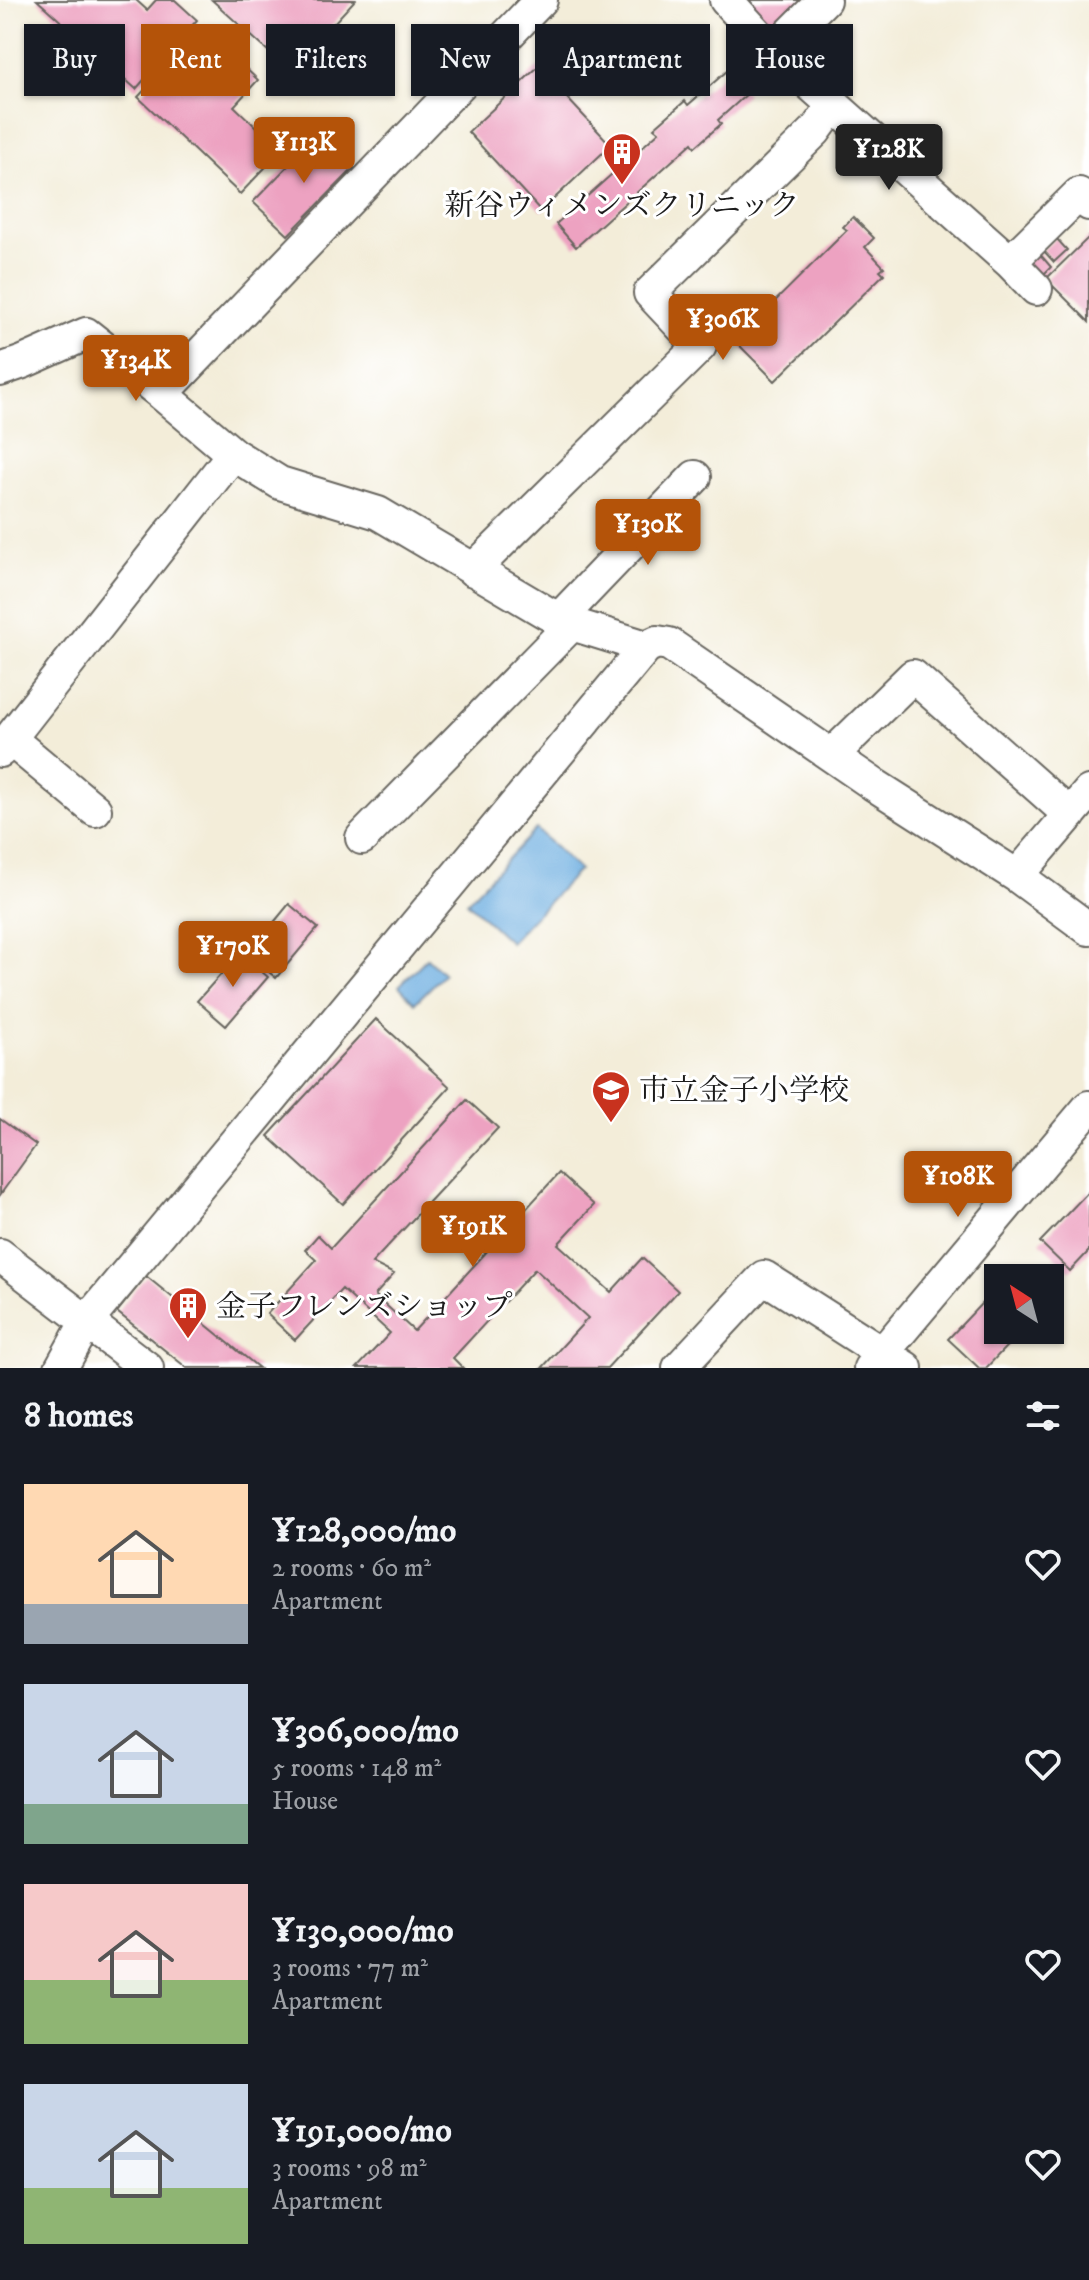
<!DOCTYPE html>
<html lang="en">
<head>
<meta charset="utf-8">
<style>
  :root { --surface:#171b24; --page:#242831; --text:#f1f3f6; --muted:#9ea1a6; --accent:#b45309 }
  body { margin:0; font-family:"IM FELL DW Pica","Noto Serif JP",serif; background:var(--page); color:var(--text); height:100vh; display:flex; flex-direction:column; font-size:30px; white-space:nowrap }
  * { box-sizing:border-box; margin:0 }
  p { font-size:26px; color:var(--muted) }
  .icon { flex:none; width:44px; height:44px; fill:none; stroke:currentColor; stroke-width:2; stroke-linecap:round; stroke-linejoin:round }
  .map { position:relative; height:1368px; overflow:hidden }
  .panel { display:flex; flex-direction:column; background:var(--surface); flex:1 }
  .panel>* { flex:none }
  .top-card { position:absolute; left:24px; top:24px; width:1042px; height:72px; display:flex; gap:16px }
  .needle { width:52px; rotate:324deg }
  .buttons { position:absolute; left:984px; top:1264px; display:grid; gap:16px }
  .buttons a { display:grid; place-items:center; width:80px; height:80px; border-radius:0px; background:var(--surface); box-shadow:0 2px 6px #0004; font-size:40px }
  .price { position:absolute; translate:-50% -68px; padding:0 18px; border-radius:8px; background:var(--accent); color:#fff; font-size:26px; line-height:52px; filter:drop-shadow(0 2px 4px #0008) }
  .price::after { content:''; position:absolute; left:50%; top:48px; width:24px; height:18px; margin-left:-12px; background:inherit; clip-path:polygon(0 0,100% 0,50% 100%) }
  .price.active { background:#222; color:#fff }
  ul { padding:0; list-style:none }
  li { display:flex; align-items:center; gap:24px; height:200px; padding:0 24px }
  li span { display:grid; place-items:center; flex:none; width:224px; height:160px; border-radius:0px; color:#555 }
  li>.icon { margin-inline-start:auto }
  span .icon { width:96px; height:96px; fill:#fffc; stroke-width:1 }
  li b { font-size:34px }
  h2 { display:flex; justify-content:space-between; align-items:center; height:96px; padding:0 24px; font-size:34px }
  .chip { padding:0 28px; border-radius:0px; background:var(--surface); box-shadow:0 2px 6px #0004; font-size:28px; line-height:72px }
  .chip.active { background:var(--accent); color:#fff }
  .map>svg:first-child { display:block }
  .water { fill:#6cade0; stroke:#44647e; stroke-width:2 }
  .building { fill:#eda2c1 }
  .lines { fill:none; stroke-linecap:round; stroke-linejoin:round }
  .minor-casing { stroke:#67655e; stroke-width:36 }
  .minor { stroke:#fff; stroke-width:32 }
  .labels { text-anchor:middle; stroke-width:6; stroke-linejoin:round; paint-order:stroke }
  .poi-label { font-size:30px; fill:#1c1c1c; stroke:#fff; text-anchor:start }
</style>
</head>
<body>
<div class="map">
<svg width="1089" height="1368" viewBox="0 0 1089 1368">
  <rect width="100%" height="100%" fill="#fff"/>
  <filter id="ink" filterUnits="userSpaceOnUse"><feTurbulence type="fractalNoise" baseFrequency=".0125" numOctaves="2"/><feDisplacementMap in="SourceGraphic" scale="16" xChannelSelector="R" yChannelSelector="G"/><feConvolveMatrix kernelMatrix="1 2 1 2 8 2 1 2 1" color-interpolation-filters="sRGB"/></filter>
  <filter id="wash" filterUnits="userSpaceOnUse"><feTurbulence type="fractalNoise" baseFrequency=".006" numOctaves="4" result="noise"/><feDisplacementMap in="SourceGraphic" scale="32" xChannelSelector="R" yChannelSelector="G"/><feGaussianBlur stdDeviation="1.8" result="paint"/><feColorMatrix in="noise" values="0 0 0 0 0 0 0 0 0 0 0 0 0 0 0 0 0 1.4 0 .05"/><feComposite in="paint" operator="in"/></filter>
  <g filter="url(#wash)">
    <rect width="100%" height="100%" fill="#f3edd9"/>
    <path class="water" d="M536,829l43,41 -69,72 -43,-40z
      M427,958l17,16 -29,29 -16,-17z"/>
    <g id="blocks">
      <path class="building" d="M37,0h99l11,10 9,-10h19l22,20 -61,69z
        M212,0h143l-65,71z
        M744,0h62l-33,31z
        M203,28l55,52 -24,26 47,45 -41,43 -102,-97z
        M538,67l73,78 -70,66 -73,-79z
        M727,71l20,23 -29,26 3,4 -26,23 -3,-4 -116,104 -20,-23 103,-92 -5,-4 31,-27 3,4z
        M319,134l35,34 -66,67 -35,-33z
        M853,217l21,21 -9,9 19,20 -4,3 4,4 -109,107 -40,-40 112,-111 -4,-3z
        M1089,237v85l-43,-43z
        M1056,238l11,12 -13,12 -11,-12z
        M1038,252l13,15 -12,12 -14,-15z
        M289,904l29,24 -42,50 -28,-24z
        M240,953l28,24 -42,49 -29,-25z
        M376,1019l74,68 -107,117 -75,-68z
        M467,1100l31,28 -126,135 22,11 -19,21 39,36 145,-158 35,32 -36,39 53,48 31,-34 36,33 -71,77h-65l46,-50 -53,-49 -82,89 10,10h-106l33,-35 -48,-44 -47,51 -28,-26 49,-54 -11,-10 13,-15 13,13z
        M0,1119l36,26 -36,50z
        M1089,1191v60l-19,20 -30,-29z
        M146,1276l113,92h-72l-70,-56z
        M998,1286v44h24l-36,38h-7l-31,-29z"/>
    </g>
  </g>
  <g filter="url(#ink)">
    <use href="#blocks" fill-opacity="0" stroke="#67655e" stroke-width="2"/>
    <g class="lines">
      <g class="minor-casing">
        <path id="minor" d="M541,0l-379,394 71,60 47,29 98,30 169,100 25,11 74,23
          M726,0l47,51 237,211 69,-68 10,10
          M773,51l51,-51
          M1010,262l26,27
          M0,370l23,-8 63,-28 76,60
          M473,570l227,-224 -50,-53 165,-162 19,-26
          M560,618l135,-141
          M10,739l85,71
          M0,751l233,-297
          M833,754l80,-78 157,139
          M362,838l210,-214
          M1017,876l72,-84
          M0,1255l147,113
          M61,1368l26,-47 559,-674 11,-5 12,2 204,140 144,92 72,53
          M679,1368l85,-91 142,91
          M870,1368l219,-261"/>
      </g>
      <use href="#minor" class="minor"/>
    </g>
  </g>
  <defs>
    <g id="building-pin" transform="scale(2)"><path d="M0 17L-7.5 6A9.5 9.5 0 1 1 7.5 6Z" fill="#c8321e" stroke="#fff"/><path d="M-4-6H4V6H1V3H-1V6H-4ZM-2.5-4.3h1.7v1.8h-1.7ZM.8-4.3h1.7v1.8H.8ZM-2.5-1h1.7V.8h-1.7ZM.8-1h1.7V.8H.8Z" fill="#fff"/></g>
    <g id="school-pin" transform="scale(2)"><path d="M0 17L-7.5 6A9.5 9.5 0 1 1 7.5 6Z" fill="#c8321e" stroke="#fff"/><path d="M0-5L7-2L0 1L-7-2ZM-4 1L0 2.5L4 1V4Q0 6-4 4Z" fill="#fff"/></g>
  </defs>
  <g fill-rule="evenodd">
    <use href="#building-pin" x="622" y="152"/>
    <use href="#school-pin" x="611" y="1090"/>
    <use href="#building-pin" x="188" y="1306"/>
  </g>
  <g class="labels">
    <g class="poi-label">
      <text x="622" y="215" text-anchor="middle">新谷ウィメンズクリニック</text>
      <text x="639" y="1100">市立金子小学校</text>
      <text x="216" y="1316">金子フレンズショップ</text>
    </g>
  </g>
</svg>
<div class="buttons">
<a><svg class="needle" viewBox="-14 -14 28 28"><path d="M0-13l5 13h-10z" fill="#e53935"/><path d="M0 13l5-13h-10z" fill="#9ea1a6"/></svg></a>
</div>
<b class="price" style="left:304px;top:185px">¥113K</b>
<b class="price active" style="left:889px;top:192px">¥128K</b>
<b class="price" style="left:723px;top:362px">¥306K</b>
<b class="price" style="left:136px;top:403px">¥134K</b>
<b class="price" style="left:648px;top:567px">¥130K</b>
<b class="price" style="left:233px;top:989px">¥170K</b>
<b class="price" style="left:958px;top:1219px">¥108K</b>
<b class="price" style="left:473px;top:1269px">¥191K</b>
<div class="top-card">
<a class="chip">Buy</a>
<a class="chip active">Rent</a>
<a class="chip">Filters</a>
<a class="chip">New</a>
<a class="chip">Apartment</a>
<a class="chip">House</a>
</div>
</div>
<section class="panel">
<h2>8 homes<svg class="icon" aria-label="filters" viewBox="0 0 24 24"><path d="M4 7h16M4 17h16"/><circle cx="9" cy="7" r="2"/><circle cx="15" cy="17" r="2"/></svg></h2>
<ul>
<li><span style="background:linear-gradient(#ffd9b3 75%,#9aa5b1 0)"><svg class="icon" aria-label="home" viewBox="0 0 24 24"><path d="M3 11l9-7 9 7M6 9v11h12V9"/></svg></span><div><b>¥128,000/mo</b><p>2 rooms · 60 m²</p><p>Apartment</p></div><svg class="icon" aria-label="heart" viewBox="0 0 24 24"><path d="M12 20l-8-8c-3-5 5-10 8-4 3-6 11-1 8 4z"/></svg></li>
<li><span style="background:linear-gradient(#c9d6e8 75%,#7fa58c 0)"><svg class="icon" aria-label="home" viewBox="0 0 24 24"><path d="M3 11l9-7 9 7M6 9v11h12V9"/></svg></span><div><b>¥306,000/mo</b><p>5 rooms · 148 m²</p><p>House</p></div><svg class="icon" aria-label="heart" viewBox="0 0 24 24"><path d="M12 20l-8-8c-3-5 5-10 8-4 3-6 11-1 8 4z"/></svg></li>
<li><span style="background:linear-gradient(#f6c9c9 60%,#8fb573 0)"><svg class="icon" aria-label="home" viewBox="0 0 24 24"><path d="M3 11l9-7 9 7M6 9v11h12V9"/></svg></span><div><b>¥130,000/mo</b><p>3 rooms · 77 m²</p><p>Apartment</p></div><svg class="icon" aria-label="heart" viewBox="0 0 24 24"><path d="M12 20l-8-8c-3-5 5-10 8-4 3-6 11-1 8 4z"/></svg></li>
<li><span style="background:linear-gradient(#c9d6e8 65%,#8fb573 0)"><svg class="icon" aria-label="home" viewBox="0 0 24 24"><path d="M3 11l9-7 9 7M6 9v11h12V9"/></svg></span><div><b>¥191,000/mo</b><p>3 rooms · 98 m²</p><p>Apartment</p></div><svg class="icon" aria-label="heart" viewBox="0 0 24 24"><path d="M12 20l-8-8c-3-5 5-10 8-4 3-6 11-1 8 4z"/></svg></li>
</ul>
</section>
</body>
</html>
